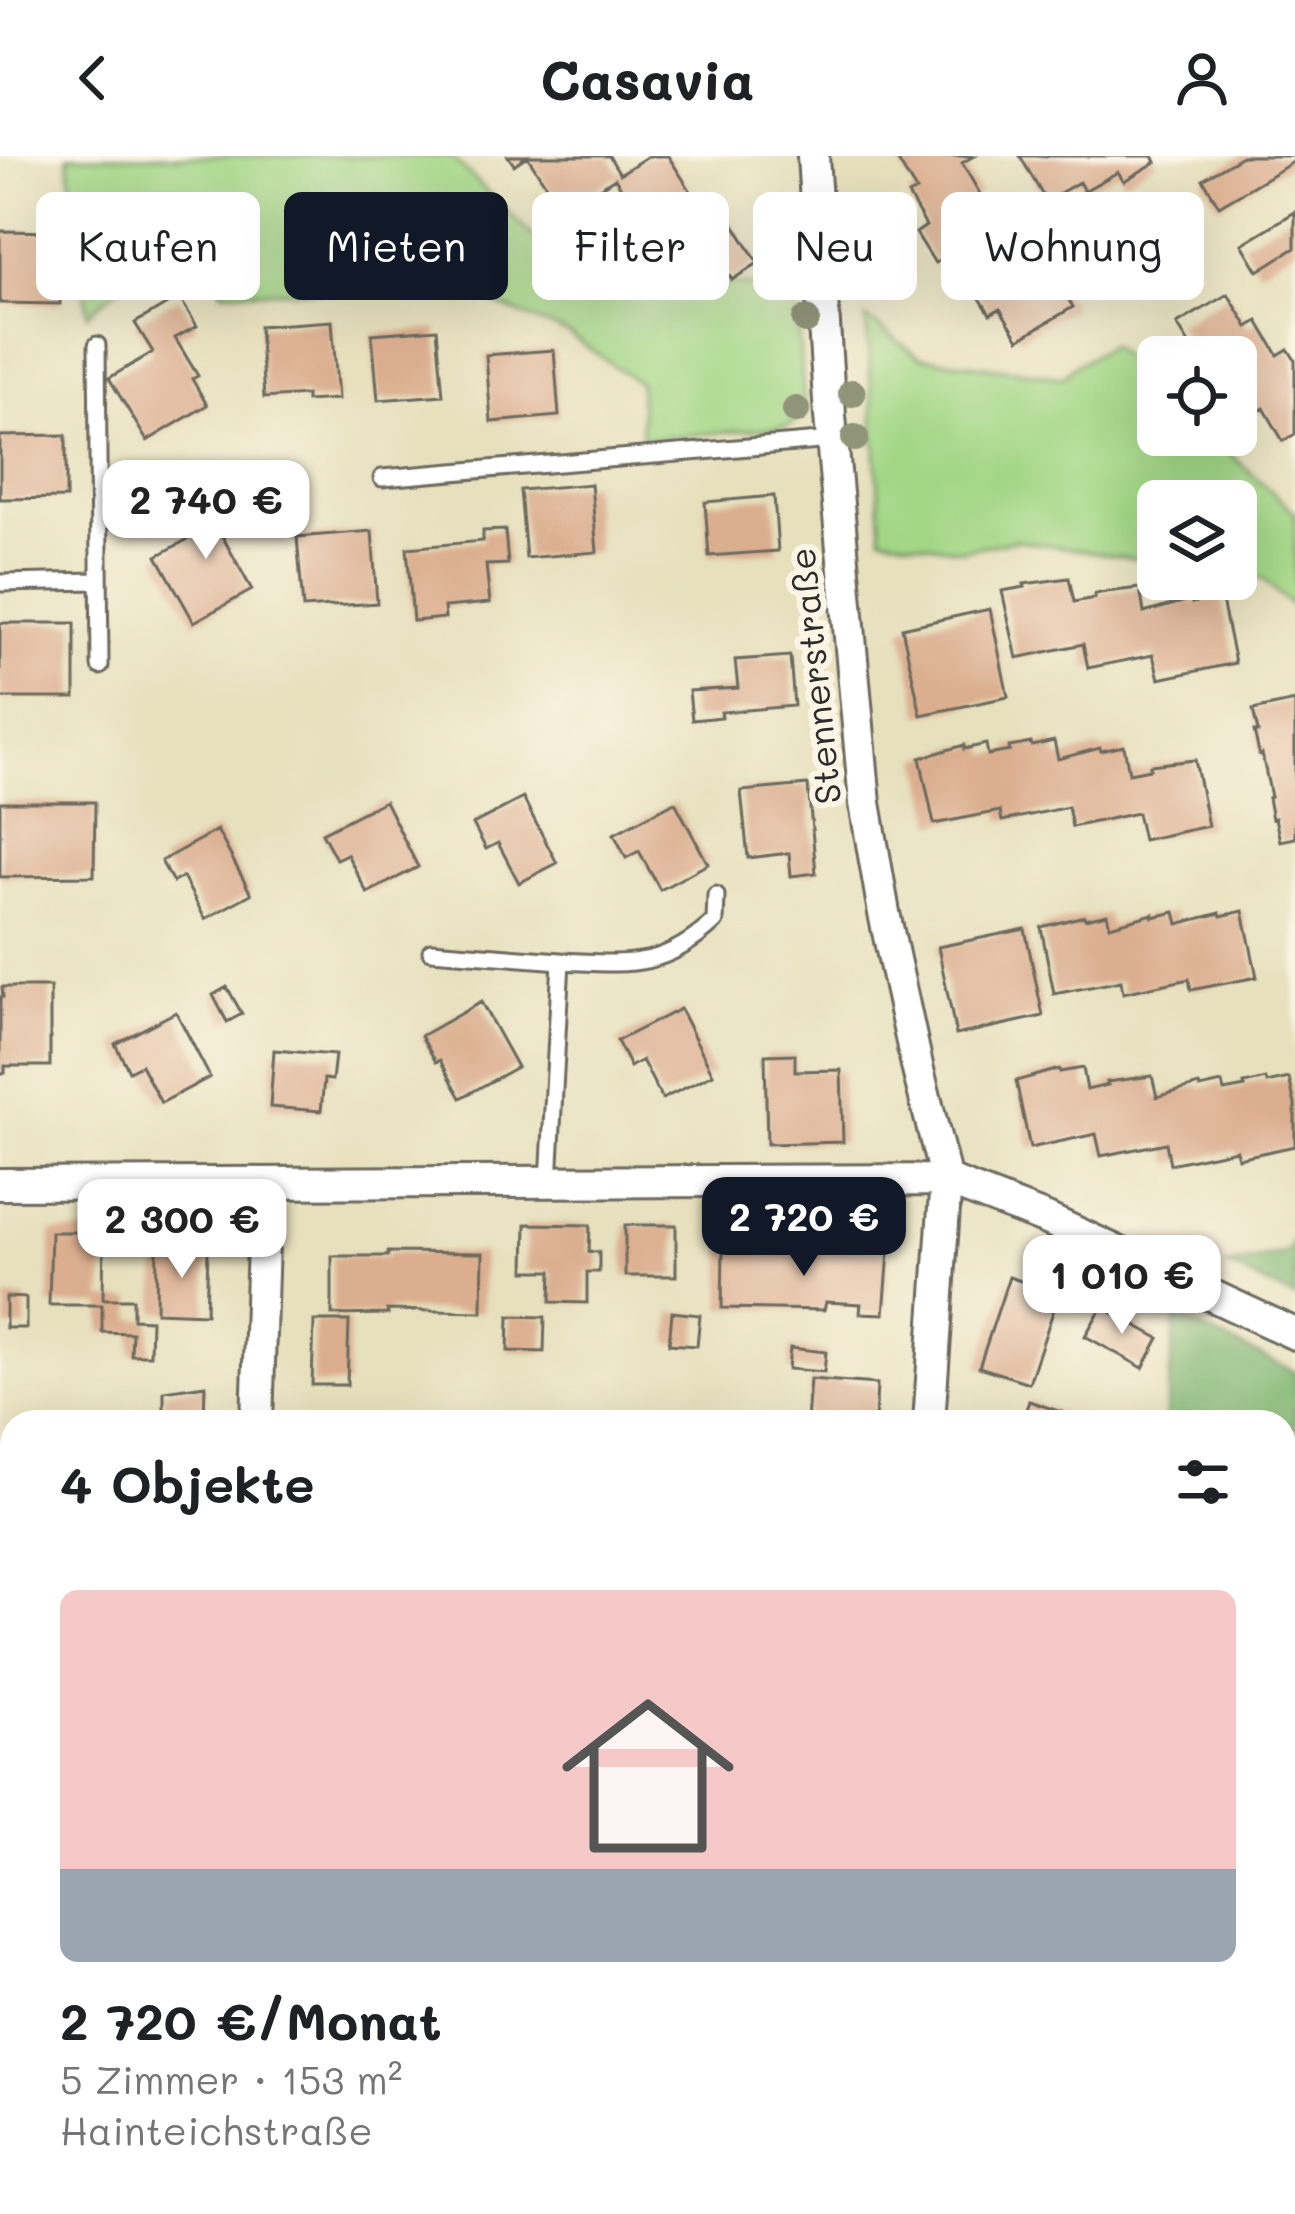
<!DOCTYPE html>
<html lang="de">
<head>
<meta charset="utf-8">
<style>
  :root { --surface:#fff; --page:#f6f6f6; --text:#202124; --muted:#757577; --accent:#111827 }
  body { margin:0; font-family:Mali,sans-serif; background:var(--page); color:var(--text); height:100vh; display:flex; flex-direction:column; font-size:45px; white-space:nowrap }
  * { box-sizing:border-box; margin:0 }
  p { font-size:39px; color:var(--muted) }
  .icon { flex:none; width:66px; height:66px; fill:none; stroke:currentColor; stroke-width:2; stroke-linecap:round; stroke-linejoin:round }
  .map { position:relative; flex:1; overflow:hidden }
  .drawer { position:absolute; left:0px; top:1254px; width:1296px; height:804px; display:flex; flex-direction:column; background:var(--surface); border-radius:36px 36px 0 0; box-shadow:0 12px 48px #0002 }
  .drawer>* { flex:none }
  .banner { position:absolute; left:36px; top:36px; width:1224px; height:108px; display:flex; gap:24px }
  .controls { position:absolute; left:1137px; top:180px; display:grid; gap:24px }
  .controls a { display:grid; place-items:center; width:120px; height:120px; border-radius:18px; background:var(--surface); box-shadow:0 12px 48px #0002; font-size:60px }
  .price { position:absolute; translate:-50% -102px; padding:0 27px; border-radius:24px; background:#fff; color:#222; font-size:39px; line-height:78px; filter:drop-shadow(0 3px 6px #0008) }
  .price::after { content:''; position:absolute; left:50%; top:72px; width:36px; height:27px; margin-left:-18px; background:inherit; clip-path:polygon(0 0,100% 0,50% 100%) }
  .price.current { background:var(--accent); color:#fff }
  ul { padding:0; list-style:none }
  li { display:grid; align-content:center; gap:24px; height:636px; padding:0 60px }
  li span { display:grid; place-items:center; height:372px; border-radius:18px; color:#555 }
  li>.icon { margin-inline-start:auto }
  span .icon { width:216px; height:216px; fill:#fffc; stroke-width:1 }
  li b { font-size:51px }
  h2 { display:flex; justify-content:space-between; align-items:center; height:144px; padding:0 60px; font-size:51px }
  .tag { padding:0 42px; border-radius:18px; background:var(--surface); box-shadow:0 12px 48px #0002; font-size:42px; line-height:108px }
  .tag.current { background:var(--accent); color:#fff }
  header { display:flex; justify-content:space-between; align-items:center; height:156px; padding:0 60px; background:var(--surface); font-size:54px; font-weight:800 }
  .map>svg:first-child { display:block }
  .green { fill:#a3d786; stroke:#678158; stroke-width:3 }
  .forest { fill:#82b873; stroke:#56724f; stroke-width:3 }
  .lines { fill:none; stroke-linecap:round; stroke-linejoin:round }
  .stream { stroke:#6abbe5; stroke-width:10 }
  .building { fill:#dbae8f }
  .service-casing { stroke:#6c6a5e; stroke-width:21 }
  .minor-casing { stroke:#6c6a5e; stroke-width:36 }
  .service { stroke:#fff; stroke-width:15 }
  .minor { stroke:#fff; stroke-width:30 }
  .tree { fill:#909479 }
  .labels { text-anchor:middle; stroke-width:12; stroke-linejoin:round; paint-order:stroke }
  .street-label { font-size:36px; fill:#2b2b2b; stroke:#fcf5e5 }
</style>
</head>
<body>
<header><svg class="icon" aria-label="back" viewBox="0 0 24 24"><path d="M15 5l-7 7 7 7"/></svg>Casavia<svg class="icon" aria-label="person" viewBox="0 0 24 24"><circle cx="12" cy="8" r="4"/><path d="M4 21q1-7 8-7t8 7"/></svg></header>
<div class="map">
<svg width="1295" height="2058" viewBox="0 0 1295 2058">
  <rect width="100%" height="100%" fill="#fcf5e5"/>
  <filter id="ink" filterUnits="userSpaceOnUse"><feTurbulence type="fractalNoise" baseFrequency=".00833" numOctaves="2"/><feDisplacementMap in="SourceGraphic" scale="24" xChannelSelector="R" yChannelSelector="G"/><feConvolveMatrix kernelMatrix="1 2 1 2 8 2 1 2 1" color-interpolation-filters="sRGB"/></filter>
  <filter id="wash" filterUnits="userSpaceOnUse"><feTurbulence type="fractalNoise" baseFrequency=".004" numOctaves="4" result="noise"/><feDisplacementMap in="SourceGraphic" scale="48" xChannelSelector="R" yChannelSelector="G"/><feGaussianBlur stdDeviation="2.7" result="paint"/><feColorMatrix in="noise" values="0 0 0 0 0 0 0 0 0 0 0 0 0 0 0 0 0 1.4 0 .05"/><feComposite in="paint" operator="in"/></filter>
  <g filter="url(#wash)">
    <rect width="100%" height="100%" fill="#e6e0bd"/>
    <path class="green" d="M68,0h382l94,91 189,37 62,5 10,126 -18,12 -145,12 -3,-56 -72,-50 -104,-42h-241l-10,-50 -32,-6 -92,79z
      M866,162l54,39 143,20 10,-10 37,-22 48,44v46h51l86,78v96l-32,-30 -27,-4v-74h-78v61l-142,-22 -53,10 -81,-14z
      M1295,1732v326h-179l7,-12h161v-294z"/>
    <path class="forest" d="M1295,1083v59l-68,-32 59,-13z
      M1176,1161l119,55v516l-11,20v-486h-119z
      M537,2046h586l-7,12h-586z"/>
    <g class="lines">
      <path class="stream" d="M1284,1726l11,2
        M0,1816l12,-7"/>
    </g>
    <g id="blocks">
      <path class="building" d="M508,0h101l11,18 28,-18h20l31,48 16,-10 43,69 -26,17 -21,-34 -15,10 -29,-7 -10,-17 -6,3 -36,-57 -52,33 -36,-55 -13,9z
        M895,0h79l-12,7 18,31 -9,5 18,32 10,-6 18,31 10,-6 18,31 9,-5 19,31 -54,32 -19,-30 -10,5 -19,-30 -8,5 -18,-31 -10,5 -19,-30 10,-7 -18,-31 8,-4z
        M1020,0h133l3,6 -32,19 -6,-9 -34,19 -5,-9 -33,19z
        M1242,0h53v5l-76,45 -16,-27z
        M1295,56v36l-37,23 -16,-27z
        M0,75l61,1 -1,72 -60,-1z
        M1228,138l20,33 10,-6 20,34 10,-6 7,11v74l-12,7 -19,-33 -10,6 -18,-30v-27h-29l-3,-4 -7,4 -20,-33z
        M179,141l18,29 -22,12 23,38 -6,3 15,26 -60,36 -38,-63 44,-26 -18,-29z
        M332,165l6,78 -32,2v-6l-42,3 -5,-72z
        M437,173l6,66 -65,5 -6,-66z
        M554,194l5,66 -68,6 -5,-67z
        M66,279v63l-66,1v-63z
        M591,328l6,68 -71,6 -6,-68z
        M223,339l16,29 -18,10 31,56 -58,32 -37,-66 35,-19 -10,-19z
        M774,340l4,55 -69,5 -4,-54z
        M505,374l3,34 -22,1 4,38 -46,4 1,11 -32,3 -6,-73 76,-7v-10z
        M372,375l5,72 -74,5 -6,-71z
        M1069,422l5,24 21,-4v-4l11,-2 34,-4 4,25 48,-14v4l29,-7 14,67 -76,16 -6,-24 -65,13 -5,-24 -66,14 -15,-67 23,-4 -1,-3z
        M990,453l18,88 -87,18 -19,-87z
        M0,467h75v75h-75z
        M790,500l4,50 -73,6 1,5 -30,3 -3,-29 49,-3 -3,-28z
        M1295,545v137l-15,3 -5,-23 -3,1 -4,-21 3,-1 -9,-43 -3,1 -2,-11 -3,-12h4l-5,-22z
        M1054,585l4,18 42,-11 1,3 23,-5 5,27 21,-4v-4l45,-5 13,66 -65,14 -6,-27 -65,14 -4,-20 -66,14 -2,-10 -66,13 -14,-66 44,-13v4l22,-5 2,11 22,-4 -1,-4 12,-2 10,-2 1,3z
        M808,629l8,88 -25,3 -2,-23 -41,5 -7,-67z
        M523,642l34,65 -38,20 -21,-40 -12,6 -13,-25z
        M385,645l33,66 -51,26 -20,-39 -11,5 -14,-26z
        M0,646h95l-1,74 -94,1z
        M675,646l33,62 -48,26 -21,-39 -13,7 -12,-24z
        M217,674l34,64 -46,25 -22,-42 -10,5 -12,-21z
        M1243,755l14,66 -66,13 -2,-11 -66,14 -2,-12 -67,13 -13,-67 43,-11 1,3 22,-5 3,12 43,-12v3l22,-5 3,12 42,-11 1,3z
        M1025,773l18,87 -87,19 -18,-88z
        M2,831h48v79h-45v7h-5v-76h3z
        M227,831l15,27 -15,8 -14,-27z
        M481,846l36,65 -56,31 -21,-38 -4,2 -15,-26z
        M680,853l33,65 -51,25 -20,-39 -12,7 -13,-26z
        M176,856l34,65 -49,26 -20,-38 -12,6 -14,-27z
        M274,894l61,5 -3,25 -8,-1 -3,32 -51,-4z
        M795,898v17l46,-1 2,72 -76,2 -2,-89z
        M1083,912l4,22 21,-5 -1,-3 45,-6 5,21 42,-12 1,3 22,-5 2,8 21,-4 -1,-3 22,-5 1,4 22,-5 6,27v41l-57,12 -2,-8 -66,14 -4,-21 -65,13 -5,-22 -66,14 -14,-67 43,-12 1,3z
        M526,1068l64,1 -1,27h10v20h-12v31l-36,-1 1,-31h-27z
        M625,1069h51v51h-51z
        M51,1076h53l-1,67h30v20l18,1 -1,35h-19l1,-22 -30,-1v-27h-53z
        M723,1091l86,2v4h20l1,-5 59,4 -5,62 -24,-1 1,-9 -35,-2 -2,8 -102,-2z
        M157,1092l51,2 -2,64 -50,-2z
        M388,1096l95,1 -1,59 -95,-2 1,4 -56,1v-59h56z
        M1009,1121l50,17 -30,89 -50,-16z
        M6,1141l20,1v30h-20z
        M1102,1151l57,31 -16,30 -58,-32z
        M672,1156l28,3 -3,31 -28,-2z
        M509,1160l36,1 -1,35 -36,-1z
        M314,1165h35l-2,64h-35z
        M790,1192l36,4 -2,20 -36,-3z
        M810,1223l67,5 -2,38h-68z
        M205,1229l-1,37h-40v-31z
        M1029,1245l32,11 -4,10 -35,-1z
        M0,1530l12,23v41l-12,6z"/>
    </g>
  </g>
  <g filter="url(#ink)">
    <use href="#blocks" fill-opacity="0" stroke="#6c6a5e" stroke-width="3"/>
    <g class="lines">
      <g class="service-casing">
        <path id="service" d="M97,189l3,321
          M382,322l450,-38
          M0,427l99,-2
          M431,795l130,10 -12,221
          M561,805c67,3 102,9 154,-40l1,-26"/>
      </g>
      <g class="minor-casing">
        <path id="minor" d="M813,0l17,260 35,387 19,110 34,157 28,110 -17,242
          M0,1028l946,-4 101,39 248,115
          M257,1266l8,-239
          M0,1475l12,-3"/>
      </g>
      <use href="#service" class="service"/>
      <use href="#minor" class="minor"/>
    </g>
    <g class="tree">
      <circle cx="806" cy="164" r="14"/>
      <circle cx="852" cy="237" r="14"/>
      <circle cx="796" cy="254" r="14"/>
      <circle cx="855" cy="282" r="14"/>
    </g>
  </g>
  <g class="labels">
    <g class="street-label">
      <text transform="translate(815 520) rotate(-96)" y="13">Stennerstraße</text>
    </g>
  </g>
</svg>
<div class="controls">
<a><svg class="icon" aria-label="locate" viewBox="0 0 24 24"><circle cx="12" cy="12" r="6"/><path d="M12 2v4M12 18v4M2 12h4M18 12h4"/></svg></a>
<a><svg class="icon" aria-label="layers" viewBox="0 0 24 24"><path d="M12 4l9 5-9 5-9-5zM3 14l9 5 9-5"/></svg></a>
</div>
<b class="price" style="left:206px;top:406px">2 740 €</b>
<b class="price current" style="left:804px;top:1123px">2 720 €</b>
<b class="price" style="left:182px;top:1125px">2 300 €</b>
<b class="price" style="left:1122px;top:1181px">1 010 €</b>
<div class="banner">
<a class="tag">Kaufen</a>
<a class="tag current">Mieten</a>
<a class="tag">Filter</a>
<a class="tag">Neu</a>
<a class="tag">Wohnung</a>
</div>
<section class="drawer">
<h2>4 Objekte<svg class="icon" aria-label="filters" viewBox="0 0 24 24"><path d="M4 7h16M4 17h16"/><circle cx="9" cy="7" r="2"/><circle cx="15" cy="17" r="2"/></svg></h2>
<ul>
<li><span style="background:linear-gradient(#f6c9c9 75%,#9aa5b1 0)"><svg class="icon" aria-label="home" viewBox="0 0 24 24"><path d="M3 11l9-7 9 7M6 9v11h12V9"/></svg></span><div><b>2 720 €/Monat</b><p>5 Zimmer · 153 m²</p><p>Hainteichstraße</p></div></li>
</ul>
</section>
</div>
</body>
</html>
